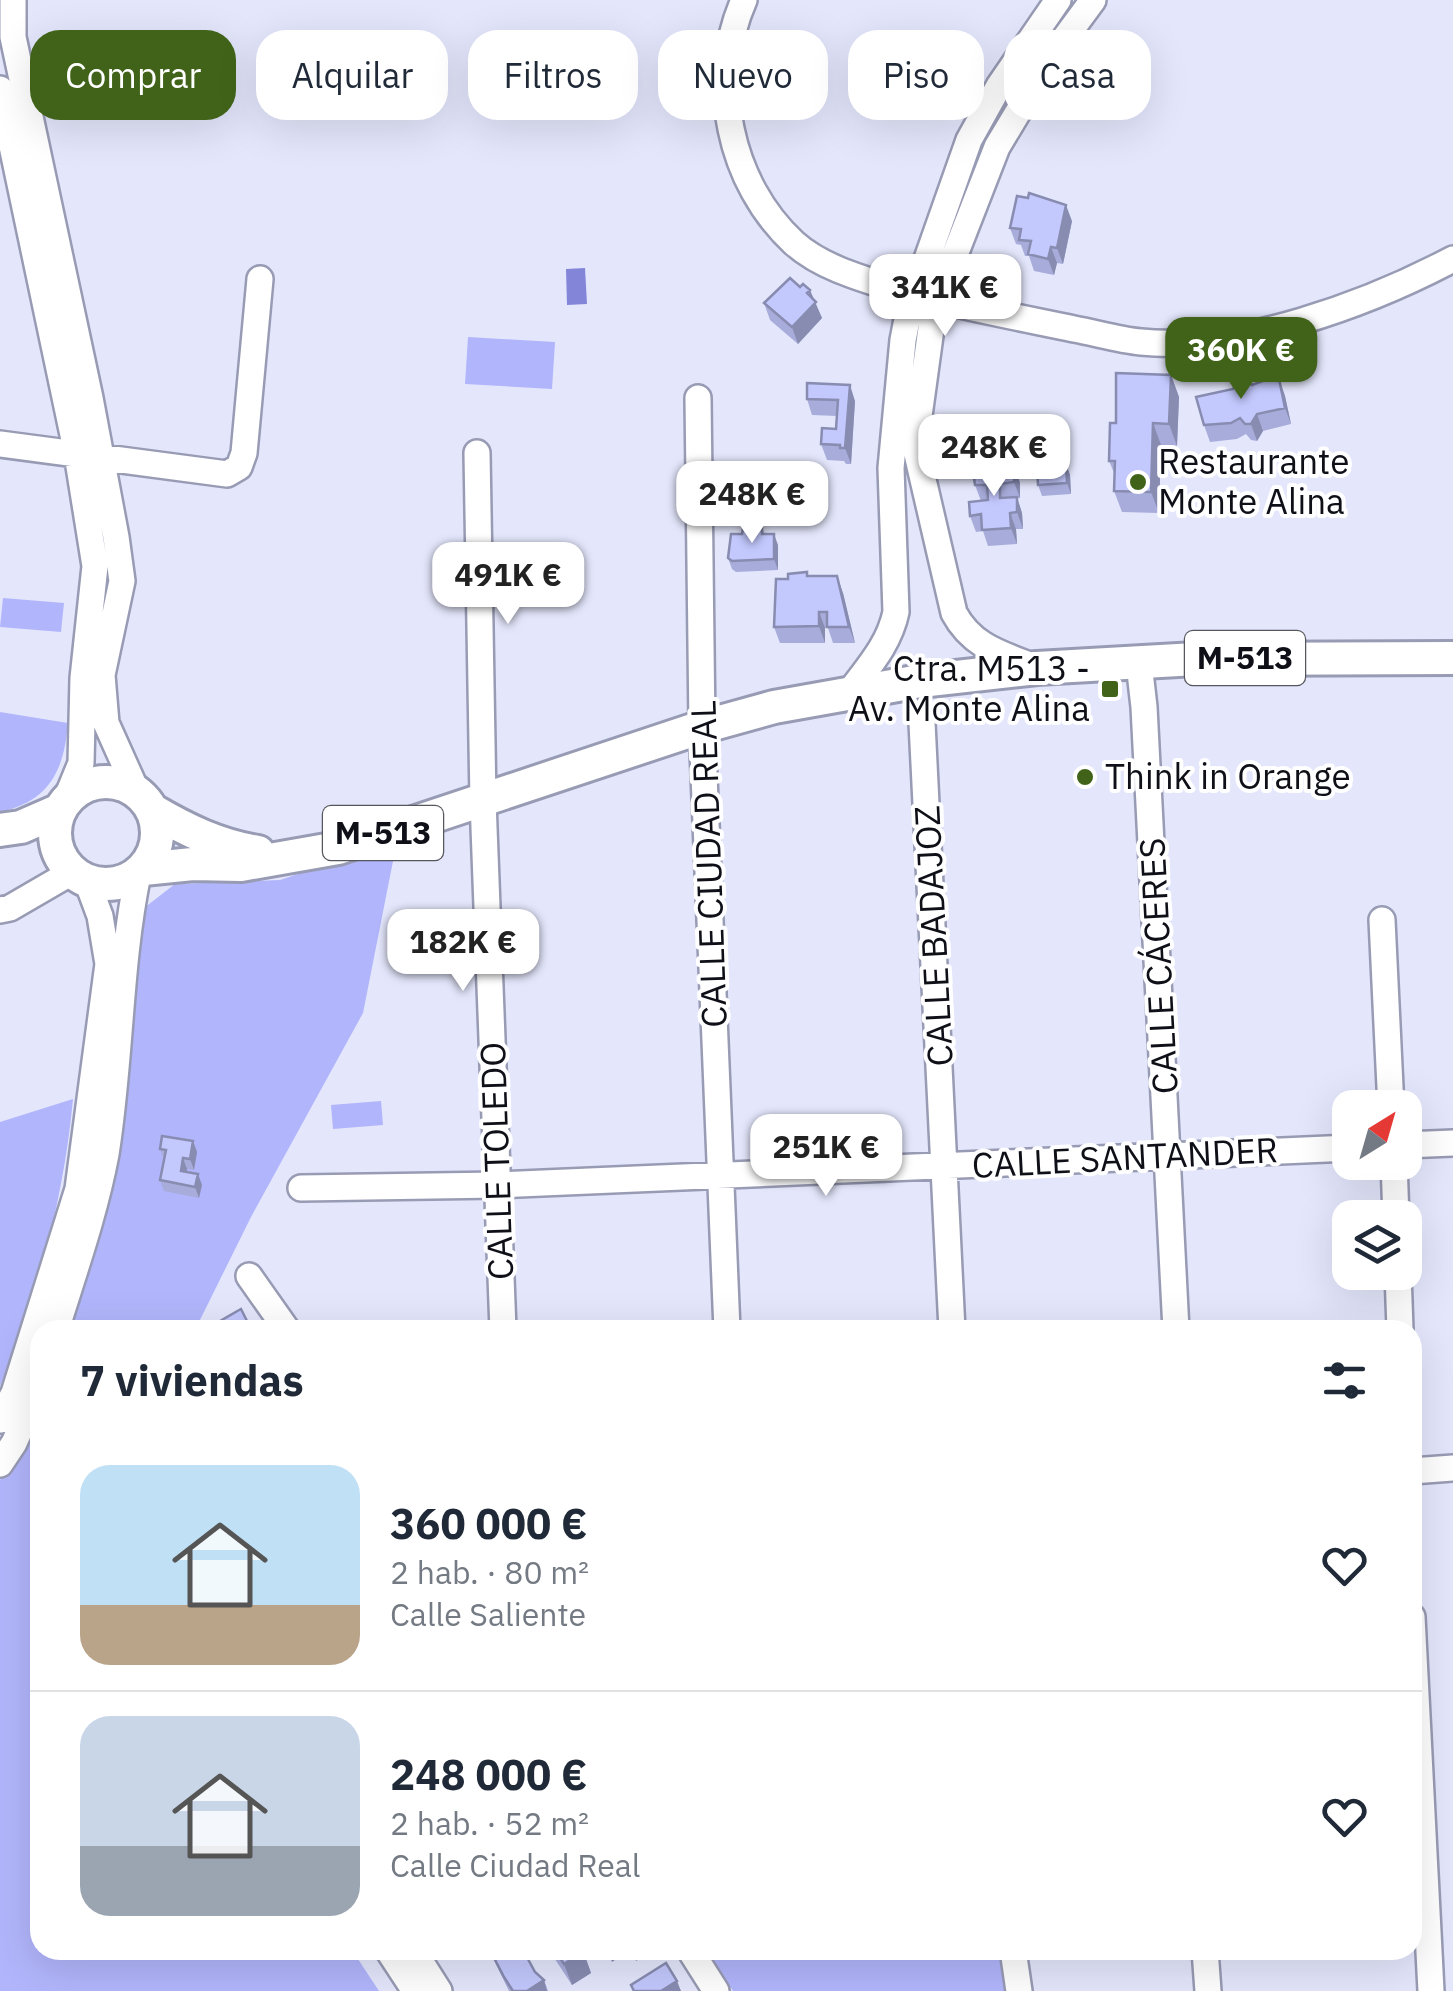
<!DOCTYPE html>
<html lang="es">
<head>
<meta charset="utf-8">
<style>
  :root { --surface:#fff; --page:#f6f6f7; --text:#1f2937; --muted:#747a83; --line:#e0e1e3; --accent:#416319 }
  body { margin:0; font-family:"IBM Plex Sans",sans-serif; background:var(--page); color:var(--text); height:100vh; display:flex; flex-direction:column; font-size:38px; white-space:nowrap }
  * { box-sizing:border-box; margin:0 }
  p { font-size:32px; color:var(--muted) }
  .icon { flex:none; width:55px; height:55px; fill:none; stroke:currentColor; stroke-width:2; stroke-linecap:round; stroke-linejoin:round }
  .map { position:relative; flex:1; overflow:hidden }
  .side { position:absolute; left:30px; top:1320px; width:1392px; height:640px; display:flex; flex-direction:column; background:var(--surface); border-radius:30px; box-shadow:0 10px 40px #0002 }
  .side>* { flex:none }
  .hud { position:absolute; left:30px; top:30px; width:1395px; height:90px; display:flex; gap:20px }
  .needle { width:65px; rotate:37deg }
  .controls { position:absolute; left:1332px; top:1090px; display:grid; gap:20px }
  .controls a { display:grid; place-items:center; width:90px; height:90px; border-radius:20px; background:var(--surface); box-shadow:0 10px 40px #0002; font-size:50px }
  .price { position:absolute; translate:-50% -85px; padding:0 22px; border-radius:20px; background:#fff; color:#222; font-size:32px; line-height:65px; filter:drop-shadow(0 2px 5px #0008) }
  .price::after { content:''; position:absolute; left:50%; top:60px; width:30px; height:22px; margin-left:-15px; background:inherit; clip-path:polygon(0 0,100% 0,50% 100%) }
  .price.current { background:var(--accent); color:#fff }
  ul { padding:0; list-style:none }
  li { display:flex; align-items:center; gap:30px; height:250px; padding:0 50px }
  li+li { border-top:2px solid var(--line) }
  li span { display:grid; place-items:center; flex:none; width:280px; height:200px; border-radius:30px; color:#555 }
  li>.icon { margin-inline-start:auto }
  span .icon { width:120px; height:120px; fill:#fffc; stroke-width:1 }
  li b { font-size:42px }
  h2 { display:flex; justify-content:space-between; align-items:center; height:120px; padding:0 50px; font-size:42px }
  .pill { padding:0 35px; border-radius:30px; background:var(--surface); box-shadow:0 10px 40px #0002; font-size:35px; line-height:90px }
  .pill.current { background:var(--accent); color:#fff }
  .map>svg:first-child { display:block }
  .green { fill:#b1b5fb }
  .water { fill:#8385d9 }
  .lines { fill:none; stroke-linecap:round; stroke-linejoin:round }
  .minor-casing { stroke:#989bb4; stroke-width:30 }
  .major-casing { stroke:#989bb4; stroke-width:38 }
  .minor { stroke:#fff; stroke-width:25 }
  .major { stroke:#fff; stroke-width:32 }
  .wall { fill:#a8acda }
  .shaded-wall { fill:#888cb1 }
  .building { fill:#c3c8fd; stroke:#888cb1; stroke-width:2.5 }
  .poi-dot { fill:#416319; stroke:#fff; stroke-width:4 }
  .labels { text-anchor:middle; stroke-width:8; stroke-linejoin:round; paint-order:stroke }
  .shield { fill:#fff; stroke:#56575d; stroke-width:2.5 }
  .shield-label { font-size:32px; font-weight:bold; fill:#0e0f17 }
  .poi-label { font-size:35px; fill:#0e0f17; stroke:#fff; text-anchor:start }
  .street-label { font-size:35px; fill:#0e0f17; stroke:#fff }
</style>
</head>
<body>
<div class="map">
<svg width="1453" height="1991" viewBox="0 0 1453 1991">
  <rect width="100%" height="100%" fill="#e4e7fc"/>
  <path class="green" d="M468,337l87,5 -3,47 -87,-5z
    M3,598l61,5 -3,29 -61,-5z
    M0,712l68,11c-4,47 -18,78 -68,89z
    M397,841l-34,172 -112,204 -56,113h-133l82,-422 31,-24 105,-4z
    M73,1099c-9,98 -35,196 -73,287v-264z
    M381,1101l2,24 -50,4 -2,-24z
    M40,1404v546h312l27,41h-379v-511l30,-43z
    M706,1950h294l6,41h-273z"/>
  <path class="water" d="M585,268l2,36 -20,1 -1,-36z"/>
  <g class="lines">
    <g class="minor-casing">
      <path id="minor" d="M13,0v37l77,361 26,139 6,44 -20,94 4,48 31,69
        M744,0c-36,81 -15,183 50,243 30,27 77,38 114,50
        M0,89l77,365 18,112 -12,112 -2,85 -16,39
        M921,276l17,1 10,15 -1,10 -14,12c-18,1 -28,-11 -23,-28l11,-10 48,-136 30,-54 59,-86
        M944,283l53,-136 54,-90 42,-57
        M947,302c42,10 84,18 127,27 22,4 44,11 67,13 97,10 227,-38 312,-83
        M933,314l-18,131 39,168c18,34 48,41 83,55
        M698,398l4,329 25,603
        M0,444l227,30 12,-7 5,-14 16,-174
        M477,453l6,348 20,529
        M1139,663l5,44 32,623
        M849,693c19,-26 40,-48 47,-81l-5,-144 12,-128 7,-36
        M922,723l30,607
        M0,910l10,-2 62,-36
        M1382,920l9,188
        M1405,1145l48,-2
        M1394,1162l2,56
        M301,1188l197,-3 852,-37
        M1398,1272l2,58
        M249,1276l38,54
        M56,1330c18,-58 39,-117 50,-176 15,-93 13,-188 32,-280
        M0,1420l14,-27 64,-204 30,-225 -8,-48 -13,-35
        M0,1464l14,-21 26,-58
        M1412,1471l41,-3
        M1412,1617l19,374
        M388,1950l27,41
        M413,1950l26,41
        M690,1950l26,41
        M1013,1950l6,41
        M1205,1950l3,41"/>
    </g>
    <g class="major-casing">
      <path id="major" d="M55 833a51 51 0 1 1 102 0a51 51 0 1 1-102 0Z
        M152,810c34,20 67,36 106,42
        M0,830l21,-3 39,-17
        M143,869l50,-5 48,1 97,-17 364,-121 72,-20 146,-26 117,-13 159,-9 257,-1"/>
    </g>
    <use href="#minor" class="minor"/>
    <use href="#major" class="major"/>
  </g>
  <path class="wall" d="M1072,221l-9,43 -6,-1 -3,12 -20,-4 -5,-15h-4l-4,-11 -5,-1 -6,-16z
    M813,299l9,19 -24,26 -28,-24 -6,-17z
    M1171,375l8,22 -2,49 -16,-1 -2,68 -37,-1 -8,-21 1,-16 -6,-14 7,-38z
    M1279,379l6,17 6,28 -28,7 -6,10 -6,-1 -5,-6 -9,5 -27,3 -6,-17 48,-40z
    M807,399l48,2 -4,63h-5l-2,-3 -17,-1 -6,-16 15,-15 1,-13 -25,-1z
    M1054,435l9,24v5h3l4,11 1,19 -29,2 -4,-11 5,-36 -2,-12z
    M1014,466l6,17v15h-3l5,15 1,16h-7l1,15 -29,2 -5,-15 -7,1 -6,-16 11,-15 -6,-16z
    M762,528l3,6 13,11v25l-42,2 -4,-3 -4,-11 14,-24z
    M808,576l35,17 12,50h-22l-5,-15h-3v15h-45l-6,-16 14,-48z
    M193,1141l4,11 -3,18 -7,-1v3l15,13 -3,13 -35,-7 -4,-11 4,-20 -4,-11z
    M489,1950l46,22 9,8 4,11h-39z
    M549,1950h34l8,23 -19,12z"/>
  <path class="shaded-wall" d="M1066,205l6,16 -9,43 -6,-16z
    M1051,247l6,16 -3,12 -6,-16z
    M810,290l12,28 -24,26 -6,-17z
    M1171,375l8,22 -2,49 -8,-22z
    M1279,379l6,17 6,28 -6,-16z
    M850,385l5,16 -4,63 -6,-16z
    M1257,414l6,17 -6,10 -6,-17z
    M1153,423l8,22 -2,68 -8,-21z
    M1066,464l4,11 1,19 -4,-11z
    M1014,466l6,17v15l-6,-16z
    M1017,497l5,16 1,16 -6,-17z
    M1010,513l6,16 1,15 -6,-16z
    M774,534l4,11v25l-4,-11z
    M837,576l6,17 12,50 -6,-16z
    M819,612l6,16v15l-6,-17z
    M193,1141l4,11 -3,18 -4,-11z
    M183,1158l4,11 -2,13 -4,-11z
    M198,1174l4,11 -3,13 -4,-11z
    M608,1950h21l-17,12z
    M632,1950h8l2,7 -6,4z
    M583,1951l8,22 -19,12 -8,-21z
    M544,1980l3,11h-20z
    M677,1981l4,10h-20z"/>
  <path class="building" d="M1029,193l37,12 -9,43 -6,-1 -3,12 -20,-5 3,-13 -12,-1 2,-11 -11,-1 7,-32 11,2z
    M790,278l10,9 3,-3 7,6 -3,3 9,9 -24,25 -28,-24z
    M1116,373l55,2 -2,49 -16,-1 -2,69 -37,-1 1,-30h-6l1,-38h6z
    M1271,378l8,1 6,29 -28,6 -6,10h-6l-5,-6 -9,5 -27,2 -8,-28 37,-8 4,-9 10,-1 5,6z
    M807,383l43,2 -5,63h-5v-3l-19,-1 1,-16 14,1 2,-29 -31,-1z
    M1054,435l2,10 -14,1 -1,-9z
    M1059,448v16h7l1,19 -29,2 -2,-35z
    M1014,466v16l-14,2v14l17,-1v15l-7,1 1,15 -29,2 -1,-16 -11,2 -1,-14 19,-2 -1,-15h-12l-2,-14z
    M743,528h19v6h12v25l-42,2 -4,-3 3,-24h11z
    M807,572v4h30l12,51h-22v-15h-8v14l-45,1 2,-48h12v-5z
    M162,1136l31,5 -3,18 -7,-1 -2,13 17,3 -3,13 -35,-7 6,-30 -6,-1z
    M241,1309l10,20 -42,1 -1,-2z
    M490,1950h33l12,22 9,8 -17,11h-14l-9,-14z
    M555,1950h28v1l-19,13z
    M666,1963l11,18 -16,10h-27l-3,-6z"/>
  <g class="poi-dot">
    <circle cx="1138" cy="482" r="10"/>
    <rect x="1100" y="679" width="20" height="20" rx="5"/>
    <circle cx="1085" cy="777" r="10"/>
  </g>
  <g class="labels">
    <g class="shield">
      <rect x="1185" y="631" width="120" height="54" rx="8"/>
      <rect x="323" y="806" width="120" height="54" rx="8"/>
    </g>
    <g class="shield-label">
      <text x="1245" y="669">M-513</text>
      <text x="383" y="844">M-513</text>
    </g>
    <g class="poi-label">
      <text x="1158" y="474">Restaurante<tspan x="1158" dy="40">Monte Alina</tspan></text>
      <text x="1090" y="681" text-anchor="end">Ctra. M513 -<tspan x="1090" dy="40">Av. Monte Alina</tspan></text>
      <text x="1105" y="789">Think in Orange</text>
    </g>
    <g class="street-label">
      <text transform="translate(709 864) rotate(-92)" y="12">CALLE CIUDAD REAL</text>
      <text transform="translate(934 936) rotate(-93)" y="12">CALLE BADAJOZ</text>
      <text transform="translate(1159 966) rotate(-93)" y="12">CALLE CÁCERES</text>
      <text transform="translate(1125 1158) rotate(-3)" y="12">CALLE SANTANDER</text>
      <text transform="translate(497 1161) rotate(-92)" y="12">CALLE TOLEDO</text>
    </g>
  </g>
</svg>
<div class="controls">
<a><svg class="needle" viewBox="-14 -14 28 28"><path d="M0-13l5 13h-10z" fill="#e53935"/><path d="M0 13l5-13h-10z" fill="#747a83"/></svg></a>
<a><svg class="icon" aria-label="layers" viewBox="0 0 24 24"><path d="M12 4l9 5-9 5-9-5zM3 14l9 5 9-5"/></svg></a>
</div>
<b class="price" style="left:945px;top:339px">341K €</b>
<b class="price current" style="left:1241px;top:402px">360K €</b>
<b class="price" style="left:994px;top:499px">248K €</b>
<b class="price" style="left:752px;top:546px">248K €</b>
<b class="price" style="left:508px;top:627px">491K €</b>
<b class="price" style="left:463px;top:994px">182K €</b>
<b class="price" style="left:826px;top:1199px">251K €</b>
<div class="hud">
<a class="pill current">Comprar</a>
<a class="pill">Alquilar</a>
<a class="pill">Filtros</a>
<a class="pill">Nuevo</a>
<a class="pill">Piso</a>
<a class="pill">Casa</a>
</div>
<section class="side">
<h2>7 viviendas<svg class="icon" aria-label="filters" viewBox="0 0 24 24"><path d="M4 7h16M4 17h16"/><circle cx="9" cy="7" r="2"/><circle cx="15" cy="17" r="2"/></svg></h2>
<ul>
<li><span style="background:linear-gradient(#bfe0f5 70%,#b9a48a 0)"><svg class="icon" aria-label="home" viewBox="0 0 24 24"><path d="M3 11l9-7 9 7M6 9v11h12V9"/></svg></span><div><b>360 000 €</b><p>2 hab. · 80 m²</p><p>Calle Saliente</p></div><svg class="icon" aria-label="heart" viewBox="0 0 24 24"><path d="M12 20l-8-8c-3-5 5-10 8-4 3-6 11-1 8 4z"/></svg></li>
<li><span style="background:linear-gradient(#c9d6e8 65%,#9aa5b1 0)"><svg class="icon" aria-label="home" viewBox="0 0 24 24"><path d="M3 11l9-7 9 7M6 9v11h12V9"/></svg></span><div><b>248 000 €</b><p>2 hab. · 52 m²</p><p>Calle Ciudad Real</p></div><svg class="icon" aria-label="heart" viewBox="0 0 24 24"><path d="M12 20l-8-8c-3-5 5-10 8-4 3-6 11-1 8 4z"/></svg></li>
</ul>
</section>
</div>
</body>
</html>
